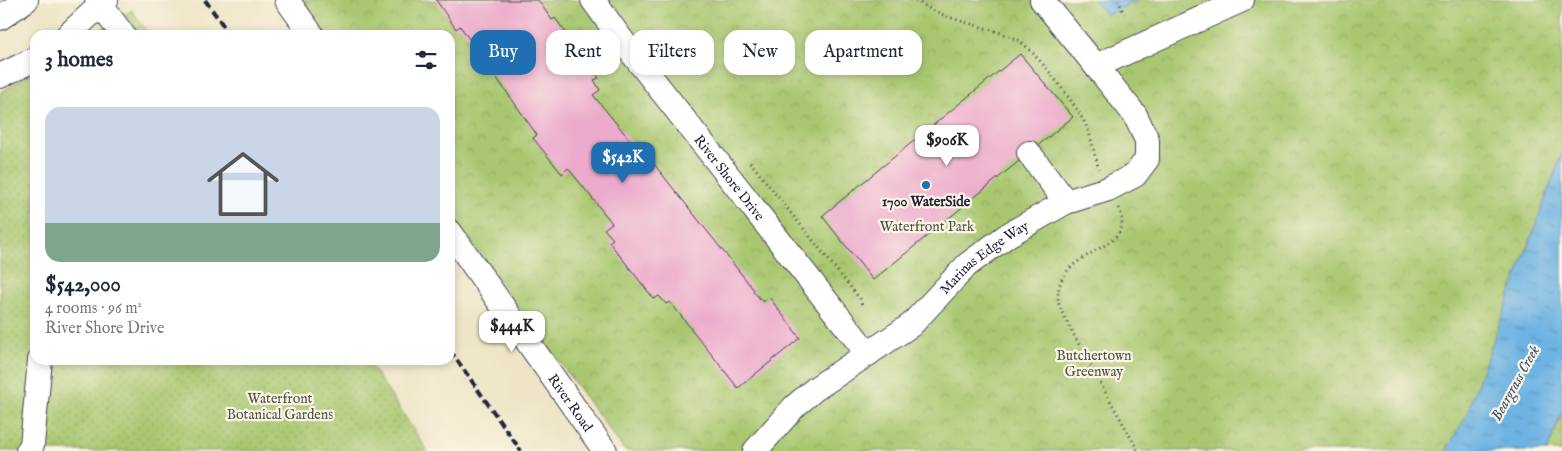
<!DOCTYPE html>
<html lang="en">
<head>
<meta charset="utf-8">
<style>
  :root { --surface:#fff; --page:#f6f6f7; --text:#1f2937; --muted:#747a83; --line:#e0e1e3; --accent:#1f6fb2 }
  body { margin:0; font-family:"IM FELL English",serif; background:var(--page); color:var(--text); height:100vh; display:flex; flex-direction:column; font-size:19px; white-space:nowrap }
  * { box-sizing:border-box; margin:0 }
  p { font-size:16px; color:var(--muted) }
  .icon { flex:none; width:28px; height:28px; fill:none; stroke:currentColor; stroke-width:2; stroke-linecap:round; stroke-linejoin:round }
  .map { position:relative; flex:1; overflow:hidden }
  .panel { position:absolute; left:30px; top:30px; width:425px; height:335px; display:flex; flex-direction:column; background:var(--surface); border-radius:15px; box-shadow:0 2px 8px #0003 }
  .panel>* { flex:none }
  .hud { position:absolute; left:470px; top:30px; width:475px; height:45px; display:flex; gap:10px }
  .price { position:absolute; translate:-50% -42px; padding:0 11px; border-radius:10px; background:#fff; color:#222; font-size:16px; line-height:32px; filter:drop-shadow(0 1px 2px #0008) }
  .price::after { content:''; position:absolute; left:50%; top:30px; width:15px; height:11px; margin-left:-8px; background:inherit; clip-path:polygon(0 0,100% 0,50% 100%) }
  .price.active { background:var(--accent); color:#fff }
  ul { padding:0; list-style:none }
  li { display:grid; align-content:center; gap:10px; height:265px; padding:0 15px }
  li+li { border-top:1px solid var(--line) }
  li span { display:grid; place-items:center; height:155px; border-radius:15px; color:#555 }
  li>.icon { margin-inline-start:auto }
  span .icon { width:90px; height:90px; fill:#fffc; stroke-width:1 }
  li b { font-size:21px }
  h2 { display:flex; justify-content:space-between; align-items:center; height:60px; padding:0 15px; font-size:21px }
  .tag { padding:0 18px; border-radius:15px; background:var(--surface); box-shadow:0 2px 8px #0003; font-size:18px; line-height:45px }
  .tag.active { background:var(--accent); color:#fff }
  .map>svg:first-child { display:block }
  .grass { fill:url(#grass-dots); stroke:#667455 }
  .park { fill:url(#park-crowns); stroke:#667455 }
  .water { fill:url(#water-ripples); stroke:#486a8f }
  .building { fill:#ecaacc }
  .lines { fill:none; stroke-linecap:round; stroke-linejoin:round }
  .minor-casing { stroke:#413f50; stroke-width:26 }
  .path { stroke:#413f50; stroke-width:3; stroke-dasharray:1 4; stroke-linecap:butt }
  .minor { stroke:#fff; stroke-width:24 }
  .rail { stroke:#22223b; stroke-width:4; stroke-dasharray:8 4; stroke-linecap:butt }
  .poi-dot { fill:#1f6fb2; stroke:#fcf5e5; stroke-width:2 }
  .labels { text-anchor:middle; stroke-width:4.5; stroke-linejoin:round; paint-order:stroke }
  .street-label { font-size:14px; fill:#22223b; stroke:#fcf5e5 }
  .poi-label { font-size:14px; font-weight:bold; fill:#22223b; stroke:#fcf5e5 }
  .park-label { font-size:14px; fill:#4a544b; stroke:#fcf5e5 }
  .water-label { font-size:15px; font-style:italic; fill:#3c5576; stroke:#fcf5e5 }
</style>
</head>
<body>
<div class="map">
<svg width="1562" height="451" viewBox="0 0 1562 451">
  <defs>
    <pattern id="grass-dots" width="8" height="8" patternUnits="userSpaceOnUse" patternTransform="scale(1.25)"><rect width="8" height="8" fill="#a9c76f"/><path d="M2 2h.1M6 6h.1" fill="none" stroke="#91ab61" stroke-width="1.8" stroke-linecap="round"/></pattern>
    <pattern id="park-crowns" width="20" height="18" patternUnits="userSpaceOnUse" patternTransform="scale(1.25)"><rect width="20" height="18" fill="#a9c76f"/><path d="M2 6a3 3 0 1 1 6 0M12 15a3 3 0 1 1 6 0" fill="none" stroke="#91ab61"/></pattern>
    <pattern id="water-ripples" width="26" height="14" patternUnits="userSpaceOnUse" patternTransform="scale(1.25)"><rect width="26" height="14" fill="#6db3e3"/><path d="M2 4q2-2 4 0t4 0M15 11q2-2 4 0t4 0" fill="none" stroke="#5991b9"/></pattern>
  </defs>
  <rect width="100%" height="100%" fill="#fcf5e5"/>
  <filter id="ink" filterUnits="userSpaceOnUse"><feTurbulence type="fractalNoise" baseFrequency=".02" numOctaves="2"/><feDisplacementMap in="SourceGraphic" scale="10" xChannelSelector="R" yChannelSelector="G"/><feConvolveMatrix kernelMatrix="1 2 1 2 8 2 1 2 1" color-interpolation-filters="sRGB"/></filter>
  <filter id="wash" filterUnits="userSpaceOnUse"><feTurbulence type="fractalNoise" baseFrequency=".0096" numOctaves="4" result="noise"/><feDisplacementMap in="SourceGraphic" scale="20" xChannelSelector="R" yChannelSelector="G"/><feGaussianBlur stdDeviation="1.12" result="paint"/><feColorMatrix in="noise" values="0 0 0 0 0 0 0 0 0 0 0 0 0 0 0 0 0 1.4 0 .05"/><feComposite in="paint" operator="in"/></filter>
  <g filter="url(#wash)">
    <rect width="100%" height="100%" fill="#eee5c6"/>
    <path class="grass" d="M132,10l17,25h-57z
      M35,71v289h332l61,91h-428v-358z"/>
    <path class="park" d="M292,0h802l12,15 33,-15h423v153l-97,266 -19,32h-821l-175,-237v-179h-132z
      M1562,412v39h-15z"/>
    <path class="water" d="M1094,0h45l-33,15z
      M1562,153v259l-15,39h-101l19,-33z"/>
    <g id="blocks">
      <path class="building" d="M436,0h102l14,20 3,-2 44,60 -5,2 6,10 -7,5 46,56 3,-2 112,141 -1,1 10,11 6,-5 31,41 -62,50 -68,-86 -4,2 -7,-8 -5,3 -45,-57 4,-3 -9,-10 8,-6 -44,-55 -6,6 -29,-36 4,-3 -77,-109 -4,3z
        M1020,54l53,63 -200,163 -51,-64z"/>
    </g>
  </g>
  <g filter="url(#ink)">
    <use href="#blocks" fill-opacity="0" stroke="#413f50" stroke-width="1"/>
    <g class="lines">
      <g class="minor-casing">
        <g id="minor">
          <path d="M97,0l26,35"/>
          <path d="M287,0l25,35"/>
          <path id="s1" d="M593,0l28,39 247,315"/>
          <path d="M1042,0l54,66"/>
          <path d="M0,18l26,-18"/>
          <path d="M68,35l38,-35"/>
          <path d="M0,76l35,-17"/>
          <path d="M1029,153l37,49"/>
          <path id="s2" d="M450,232l155,219"/>
          <path d="M28,451l4,-6 8,-85"/>
          <path id="s3" d="M755,451l39,-44 21,-18 96,-64 56,-60 41,-30 58,-33 42,-13 27,-14 12,-16v-19l-12,-25 -39,-49 146,-66"/>
        </g>
      </g>
      <path class="path" d="M916,0c30,22 67,24 100,39 18,9 60,66 70,86 6,13 8,30 13,44
        M1118,0l6,14
        M750,162l110,137 2,8
        M1119,208c20,47 -63,37 -61,91 1,11 9,22 14,32 20,40 45,80 66,120"/>
      <use href="#minor" class="minor"/>
      <path class="rail" d="M205,0l25,35
        M450,350l71,101"/>
    </g>
  </g>
  <circle class="poi-dot" cx="926" cy="185" r="5"/>
  <g class="labels">
    <g class="street-label">
      <text dy="5" stroke="none"><textPath href="#s1" startOffset="224">River Shore Drive</textPath></text>
      <text dy="5" stroke="none"><textPath href="#s3" startOffset="302">Marinas Edge Way</textPath></text>
      <text dy="5" stroke="none"><textPath href="#s2" startOffset="209">River Road</textPath></text>
    </g>
    <g class="poi-label">
      <text x="926" y="206">1700 WaterSide</text>
    </g>
    <g class="park-label">
      <text x="927" y="231">Waterfront Park</text>
      <text x="1094" y="360">Butchertown<tspan x="1094" dy="16">Greenway</tspan></text>
      <text x="280" y="403">Waterfront<tspan x="280" dy="16">Botanical Gardens</tspan></text>
    </g>
    <g class="water-label">
      <text transform="translate(1515 383) rotate(-61)" y="5">Beargrass Creek</text>
    </g>
  </g>
</svg>
<b class="price" style="left:947px;top:167px">$906K</b>
<b class="price active" style="left:623px;top:184px">$542K</b>
<b class="price" style="left:512px;top:353px">$444K</b>
<div class="hud">
<a class="tag active">Buy</a>
<a class="tag">Rent</a>
<a class="tag">Filters</a>
<a class="tag">New</a>
<a class="tag">Apartment</a>
</div>
<section class="panel">
<h2>3 homes<svg class="icon" aria-label="filters" viewBox="0 0 24 24"><path d="M4 7h16M4 17h16"/><circle cx="9" cy="7" r="2"/><circle cx="15" cy="17" r="2"/></svg></h2>
<ul>
<li><span style="background:linear-gradient(#c9d6e8 75%,#7fa58c 0)"><svg class="icon" aria-label="home" viewBox="0 0 24 24"><path d="M3 11l9-7 9 7M6 9v11h12V9"/></svg></span><div><b>$542,000</b><p>4 rooms · 96 m²</p><p>River Shore Drive</p></div></li>
</ul>
</section>
</div>
</body>
</html>
